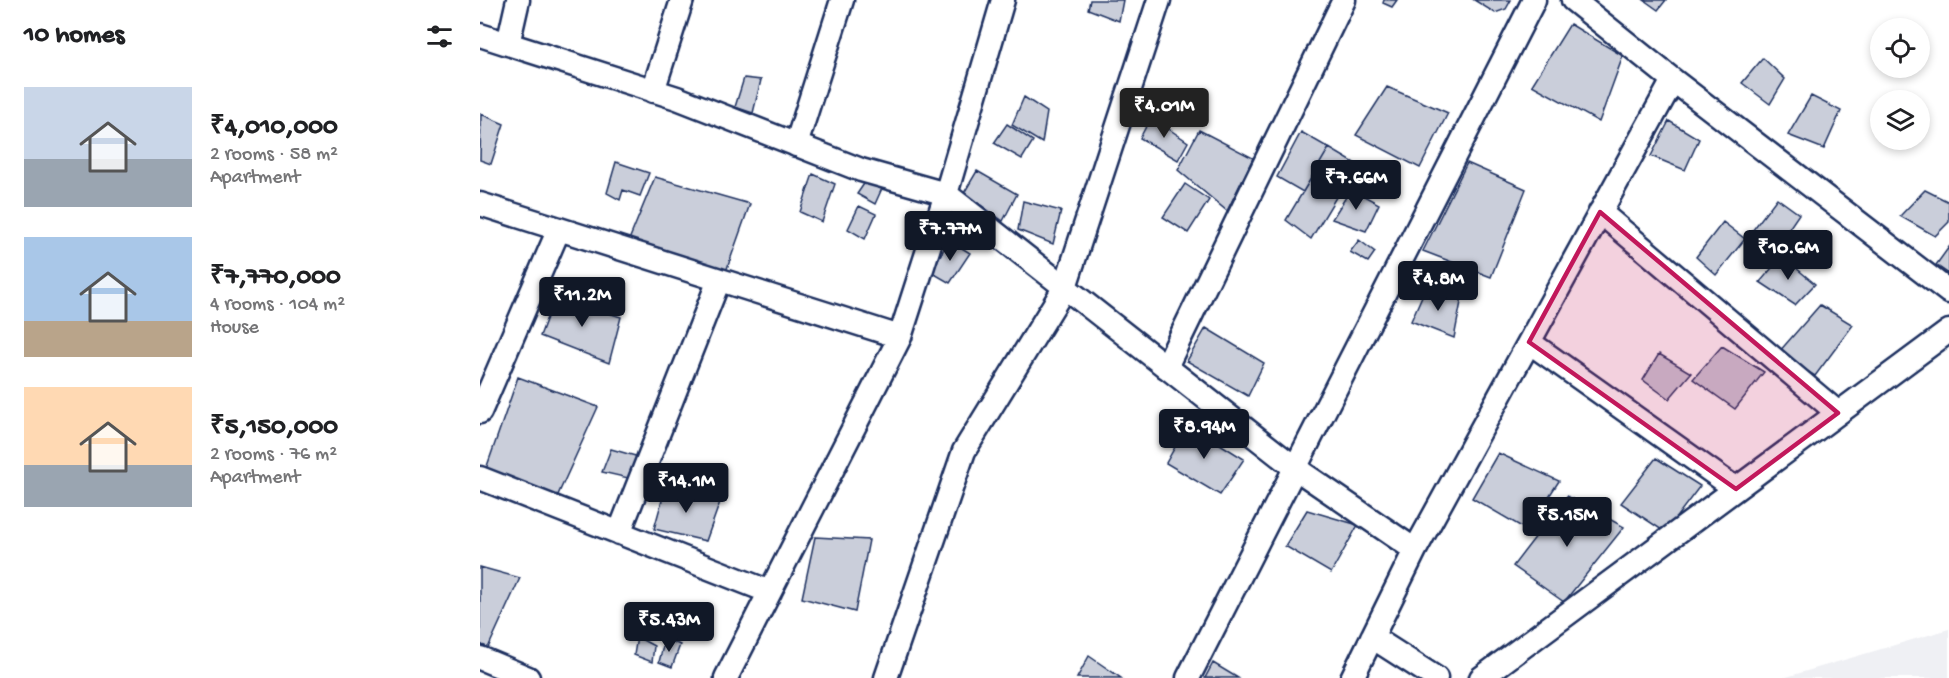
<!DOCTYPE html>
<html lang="en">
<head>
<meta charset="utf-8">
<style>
  :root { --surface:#fff; --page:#f2f2f2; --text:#202124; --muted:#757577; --accent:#111827 }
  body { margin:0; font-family:"Gochi Hand",sans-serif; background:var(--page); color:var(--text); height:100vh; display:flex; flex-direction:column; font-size:22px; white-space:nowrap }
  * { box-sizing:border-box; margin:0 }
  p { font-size:20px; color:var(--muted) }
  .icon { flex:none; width:33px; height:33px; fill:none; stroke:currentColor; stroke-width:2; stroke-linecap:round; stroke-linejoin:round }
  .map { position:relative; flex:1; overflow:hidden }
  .panel { display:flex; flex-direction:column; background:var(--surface); width:480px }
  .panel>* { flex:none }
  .fabs { position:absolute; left:1390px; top:18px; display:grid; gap:12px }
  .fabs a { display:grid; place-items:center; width:60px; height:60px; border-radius:50%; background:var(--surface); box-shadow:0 3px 9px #0003; font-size:30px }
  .price { position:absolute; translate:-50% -51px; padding:0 14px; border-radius:6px; background:var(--accent); color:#fff; font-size:20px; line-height:39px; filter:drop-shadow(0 2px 3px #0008) }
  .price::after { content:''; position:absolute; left:50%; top:36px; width:18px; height:14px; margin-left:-9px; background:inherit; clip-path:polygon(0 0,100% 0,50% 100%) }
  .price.active { background:#222; color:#fff }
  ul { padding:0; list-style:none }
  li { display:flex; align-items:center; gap:18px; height:150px; padding:0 24px }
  li span { display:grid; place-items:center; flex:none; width:168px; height:120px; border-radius:0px; color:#555 }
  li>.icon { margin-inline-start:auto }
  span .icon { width:72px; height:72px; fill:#fffc; stroke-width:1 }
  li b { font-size:26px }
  h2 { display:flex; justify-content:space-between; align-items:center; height:72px; padding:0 24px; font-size:26px }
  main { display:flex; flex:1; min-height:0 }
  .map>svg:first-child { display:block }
  .built { fill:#eff0f4 }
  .building { fill:#caceda; stroke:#1b2f5e; stroke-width:1.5 }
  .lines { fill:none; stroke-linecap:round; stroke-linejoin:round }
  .minor-casing { stroke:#1b2f5e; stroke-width:27 }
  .minor { stroke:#fff; stroke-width:22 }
  .marked { fill:#c2185b; fill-opacity:0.2; stroke:#c2185b; stroke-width:4.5; stroke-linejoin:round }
</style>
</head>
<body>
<main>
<section class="panel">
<h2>10 homes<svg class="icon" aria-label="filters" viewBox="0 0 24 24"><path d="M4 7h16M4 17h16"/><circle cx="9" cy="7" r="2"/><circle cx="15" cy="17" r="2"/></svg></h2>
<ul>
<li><span style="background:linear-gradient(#c9d6e8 60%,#9aa5b1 0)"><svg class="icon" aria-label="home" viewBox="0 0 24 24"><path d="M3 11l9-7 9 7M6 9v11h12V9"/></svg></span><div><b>₹4,010,000</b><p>2 rooms · 58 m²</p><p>Apartment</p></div></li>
<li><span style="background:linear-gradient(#a9c7e8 70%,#b9a48a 0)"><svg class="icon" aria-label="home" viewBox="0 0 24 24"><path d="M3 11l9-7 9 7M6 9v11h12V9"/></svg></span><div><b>₹7,770,000</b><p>4 rooms · 104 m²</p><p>House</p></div></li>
<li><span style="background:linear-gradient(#ffd9b3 65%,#9aa5b1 0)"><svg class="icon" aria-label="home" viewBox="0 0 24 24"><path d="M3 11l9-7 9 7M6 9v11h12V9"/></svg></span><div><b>₹5,150,000</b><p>2 rooms · 76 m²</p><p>Apartment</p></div></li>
</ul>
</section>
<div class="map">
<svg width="1469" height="678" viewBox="0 0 1469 678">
  <rect width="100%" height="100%" fill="#fff"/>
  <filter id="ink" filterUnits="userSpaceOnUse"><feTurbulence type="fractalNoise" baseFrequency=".0167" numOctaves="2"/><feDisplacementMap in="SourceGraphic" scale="12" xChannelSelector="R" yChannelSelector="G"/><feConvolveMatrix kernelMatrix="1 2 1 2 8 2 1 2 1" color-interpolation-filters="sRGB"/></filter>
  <g filter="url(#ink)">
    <path class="built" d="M1469,629v49h-166z"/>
    <path class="building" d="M610,0h33l-4,21 -31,-12z
      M904,0h13l-5,7 -9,-4z
      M994,0h37l-5,9 -11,4z
      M1164,0h22l-8,10z
      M1090,24l53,32 -24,66 -67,-37z
      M1283,58l22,21 -15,25 -28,-21z
      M264,78l17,2 -8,33 -18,-6z
      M907,87l61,26 -28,55 -64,-33z
      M1331,96l30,15 -17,38 -36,-14z
      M544,97l23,15 -5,31 -30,-18z
      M1,114l23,10 -13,40 -11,-4z
      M671,117l37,25 -10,18 -38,-22z
      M1189,121l30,18 -14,31 -34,-14z
      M527,124l26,17 -11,18 -28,-16z
      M719,130l54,28 -26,53 -49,-41z
      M821,132l28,16 -26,44 -26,-15z
      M849,148l27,16 -45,75 -25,-19z
      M136,162l33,11 -9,23 -17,-6 -3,10 -13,-7z
      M987,163l59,26 -35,88 -68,-26z
      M497,171l40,23 -14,27 -39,-28z
      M333,174l22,10 -13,38 -22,-10z
      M175,177l95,27 -26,73 -95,-37z
      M388,178l16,6 -9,20 -18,-10z
      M705,184l24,16 -21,33 -25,-16z
      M871,189l28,15 -13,27 -34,-12z
      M1445,190l24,12v20l-14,14 -35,-20z
      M1297,198l22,16 -26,38 -24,-17z
      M543,201l38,10 -8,33 -35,-14z
      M379,206l17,8 -11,25 -17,-10z
      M1243,222l22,17 -29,36 -20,-18z
      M469,240l21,13 -20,30 -19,-11z
      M879,240l16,12 -7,10 -18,-10z
      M1469,247v27l-13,-9z
      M1302,256l33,28 -20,21 -35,-23z
      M946,287l36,10 -8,41 -43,-17z
      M75,296l66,21 -12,46 -69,-27z
      M1340,305l33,20 -38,51 -37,-23z
      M726,328l58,35 -16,33 -61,-35z
      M1242,346l42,26 -29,37 -42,-30z
      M1179,354l32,19 -22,26 -26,-19z
      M38,377l80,30 -41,90 -71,-28z
      M708,424l56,35 -24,36 -54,-32z
      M131,449l28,8 -11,21 -26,-6z
      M1018,453l61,28 -32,49 -55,-32z
      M1176,458l44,28 -35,46 -44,-29z
      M186,486l54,16 -14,39 -52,-12z
      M1087,496l57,31 -60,75 -51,-36z
      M827,510l51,15 -27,48 -46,-27z
      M335,537l54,3 -14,72 -53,-14z
      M0,567l40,11 -32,70 -8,-4z
      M157,637l17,9 -2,16 -18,-7z
      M185,638l15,7 -8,22 -13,-5z
      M609,656l32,22h-44z
      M733,663l25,15h-33z"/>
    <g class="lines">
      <g class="minor-casing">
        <path id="minor" d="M1093,0l100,80 276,212
          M0,35l197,63 184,72 85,24 349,274 120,82 -63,128
          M28,44l10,-44
          M173,91l29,-91
          M316,145l46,-145
          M0,204l420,133 -174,341
          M1120,212l238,201
          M420,337l46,-143 57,-194
          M1049,342l207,147
          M686,367l178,-367
          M0,412l79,-183
          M0,478l290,114
          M139,533l100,-253
          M935,550l258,-470
          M892,637l64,41
          M0,658l48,20
          M406,678l78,-227 101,-164 94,-287
          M708,678l346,-678
          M1001,678l468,-347"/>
      </g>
      <use href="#minor" class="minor"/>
    </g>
  </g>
  <path class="marked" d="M1120,212l238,201 -102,76 -207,-147z"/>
</svg>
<div class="fabs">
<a><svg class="icon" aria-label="locate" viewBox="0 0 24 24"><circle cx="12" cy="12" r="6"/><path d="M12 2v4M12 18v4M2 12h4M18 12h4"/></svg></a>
<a><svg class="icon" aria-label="layers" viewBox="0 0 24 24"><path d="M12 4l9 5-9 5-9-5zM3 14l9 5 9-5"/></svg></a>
</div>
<b class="price active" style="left:684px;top:139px">₹4.01M</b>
<b class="price" style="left:876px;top:211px">₹7.66M</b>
<b class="price" style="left:470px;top:262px">₹7.77M</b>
<b class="price" style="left:1308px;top:281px">₹10.6M</b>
<b class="price" style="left:958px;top:312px">₹4.8M</b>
<b class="price" style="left:102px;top:328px">₹11.2M</b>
<b class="price" style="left:724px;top:460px">₹8.94M</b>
<b class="price" style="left:206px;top:514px">₹14.1M</b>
<b class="price" style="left:1087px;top:548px">₹5.15M</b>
<b class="price" style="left:189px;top:653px">₹5.43M</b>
</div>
</main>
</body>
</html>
